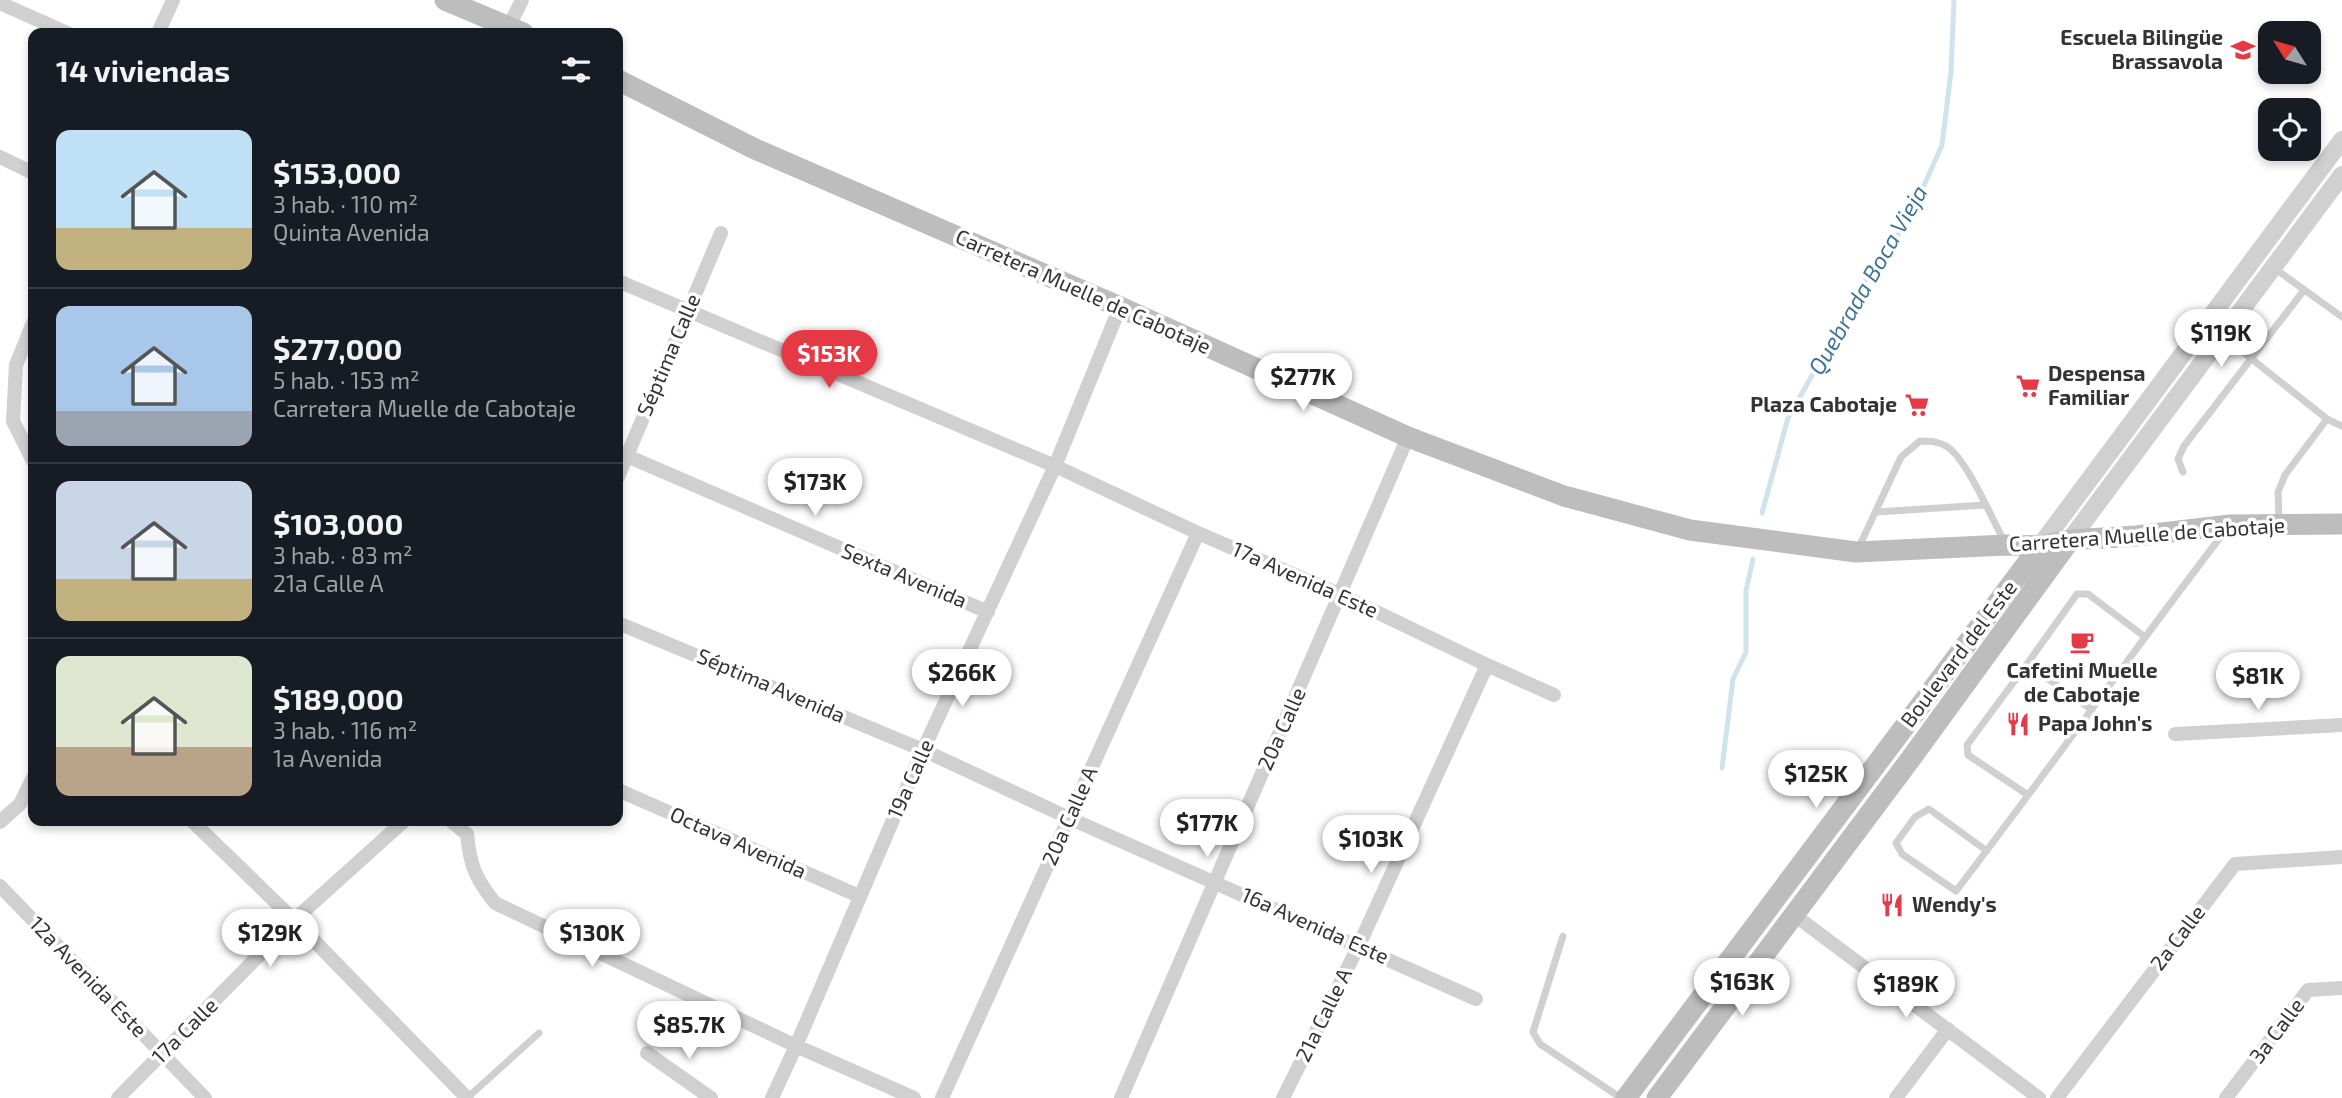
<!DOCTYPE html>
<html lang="es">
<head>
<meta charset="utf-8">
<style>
  :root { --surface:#171b24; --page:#20242c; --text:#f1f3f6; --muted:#9ea1a6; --line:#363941; --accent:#e63946 }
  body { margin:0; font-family:"Exo 2",sans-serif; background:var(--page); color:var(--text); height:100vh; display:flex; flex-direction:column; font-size:26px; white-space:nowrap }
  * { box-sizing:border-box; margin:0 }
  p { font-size:23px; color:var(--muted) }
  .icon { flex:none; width:38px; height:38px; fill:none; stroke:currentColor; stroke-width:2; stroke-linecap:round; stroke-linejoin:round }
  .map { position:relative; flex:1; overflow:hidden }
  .side { position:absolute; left:28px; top:28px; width:595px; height:798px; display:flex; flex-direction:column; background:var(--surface); border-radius:14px; box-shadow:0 4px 10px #0003 }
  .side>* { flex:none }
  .needle { width:46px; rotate:307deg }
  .fabs { position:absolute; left:2258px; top:21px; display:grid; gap:14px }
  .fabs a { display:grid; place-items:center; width:63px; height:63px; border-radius:14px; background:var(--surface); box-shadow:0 4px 10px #0003; font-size:35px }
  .price { position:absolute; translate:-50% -60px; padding:0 16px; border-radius:24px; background:#fff; color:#222; font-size:23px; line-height:46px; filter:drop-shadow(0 2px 4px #0008) }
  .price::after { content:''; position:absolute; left:50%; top:42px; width:21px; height:16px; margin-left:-10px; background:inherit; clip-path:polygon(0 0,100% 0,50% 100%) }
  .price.selected { background:var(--accent); color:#fff }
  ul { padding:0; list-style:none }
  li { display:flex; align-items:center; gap:21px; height:175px; padding:0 28px }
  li+li { border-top:2px solid var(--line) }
  li span { display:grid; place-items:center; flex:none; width:196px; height:140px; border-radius:14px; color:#555 }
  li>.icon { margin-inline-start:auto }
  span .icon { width:84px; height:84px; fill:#fffc; stroke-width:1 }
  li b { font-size:30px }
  h2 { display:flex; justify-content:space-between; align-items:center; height:84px; padding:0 28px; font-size:30px }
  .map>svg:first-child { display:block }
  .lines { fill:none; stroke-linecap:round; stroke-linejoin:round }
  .stream { stroke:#cfe2ee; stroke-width:5 }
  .service { stroke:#d0d0d0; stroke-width:7 }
  .minor { stroke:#d0d0d0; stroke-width:14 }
  .tertiary { stroke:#d0d0d0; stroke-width:18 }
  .secondary { stroke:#bdbdbd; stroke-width:21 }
  .labels { text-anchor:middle; stroke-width:7; stroke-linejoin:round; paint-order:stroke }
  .poi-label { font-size:21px; font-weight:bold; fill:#333; stroke:#fff; text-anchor:start }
  .street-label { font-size:21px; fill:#333; stroke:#fff }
  .water-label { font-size:23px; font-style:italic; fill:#3f7597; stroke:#fff }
</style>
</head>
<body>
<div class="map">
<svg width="2342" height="1098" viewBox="0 0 2342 1098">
  <rect width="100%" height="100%" fill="#fff"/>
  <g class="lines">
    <path class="stream" d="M1762,513l26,-95 78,-138 43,-61 33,-74 9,-73 3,-72
      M1722,768l11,-89 13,-27v-61l7,-32"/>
    <path class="service" d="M2274,268l68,49
      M2223,336l104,83 -42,56 -7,17 1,29
      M2327,419l15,7
      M2183,472l-5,-13 6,-13 120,-156
      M1877,512l107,-7
      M1858,549l43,-92 19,-16c10,0 17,0 26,5 20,11 47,75 59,97
      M2027,664l50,-70h11l57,43
      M2028,795l-60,-40 -1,-10 60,-81 65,46
      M1987,851l-58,-42 -14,8 -19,26 6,11 54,37c91,-119 178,-241 269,-360
      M1563,936l-30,96 7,12 81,54
      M467,1098l72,-65"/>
    <path class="minor" d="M0,3l67,30
      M509,26l13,-26
      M158,33l15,-33
      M0,157l33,16
      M618,281l437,185 143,67 143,62 146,70 67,30
      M33,323l-17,42 -3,56 20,40
      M627,456l361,156
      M618,477l103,-244
      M618,623l305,127 146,68 407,181
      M2175,734l167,-9
      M618,790l241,106
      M192,821l102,99 173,178
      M451,821l16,13c3,31 8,44 28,69l301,143 118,52
      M0,822l20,-18 13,-26
      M0,886l205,212
      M1793,914l246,184
      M647,1053l64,45
      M118,1098l176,-178 110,-99
      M772,1098l24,-52 127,-296 132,-284 65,-159
      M942,1098l256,-565
      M1121,1098l287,-661
      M1283,1098l76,-153 128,-280
      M1896,1098l52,-69
      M2057,1098l178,-234 107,-7
      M2226,1098l82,-108 34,-2"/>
    <path class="tertiary" d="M2070,540l272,-365
      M2040,546l302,-406"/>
    <path class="secondary" d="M445,0l78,33
      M618,80l137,69 365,158 288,130 156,59 126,34 166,22 150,-7 34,1 30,-6 66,-4 94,-11 112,-1
      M1626,1098l414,-552
      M1657,1098l255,-341 158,-217"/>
  </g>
  <defs>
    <g id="school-bare" transform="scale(1.89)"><path d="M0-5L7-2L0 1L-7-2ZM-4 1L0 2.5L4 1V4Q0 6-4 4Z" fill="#e63946" stroke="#fff" stroke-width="2.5" paint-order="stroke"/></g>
    <g id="supermarket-bare" transform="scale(1.89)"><path d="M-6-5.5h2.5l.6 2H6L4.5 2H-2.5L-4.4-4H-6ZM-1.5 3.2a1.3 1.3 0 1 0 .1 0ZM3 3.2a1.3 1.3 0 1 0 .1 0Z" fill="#e63946" stroke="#fff" stroke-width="2.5" paint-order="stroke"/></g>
    <g id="cafe-bare" transform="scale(1.89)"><path d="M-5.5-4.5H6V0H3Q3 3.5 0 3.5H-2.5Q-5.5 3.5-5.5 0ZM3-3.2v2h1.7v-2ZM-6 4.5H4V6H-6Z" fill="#e63946" stroke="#fff" stroke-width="2.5" paint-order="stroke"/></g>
    <g id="restaurant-bare" transform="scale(1.89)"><path d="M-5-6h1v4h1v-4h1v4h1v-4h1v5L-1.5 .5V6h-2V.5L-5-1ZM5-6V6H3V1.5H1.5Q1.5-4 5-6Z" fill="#e63946" stroke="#fff" stroke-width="2.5" paint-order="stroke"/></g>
  </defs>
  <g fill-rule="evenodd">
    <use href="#school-bare" x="2243" y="50"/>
    <use href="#supermarket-bare" x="2028" y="386"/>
    <use href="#supermarket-bare" x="1917" y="405"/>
    <use href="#cafe-bare" x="2082" y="642"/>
    <use href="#restaurant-bare" x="2018" y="724"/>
    <use href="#restaurant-bare" x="1892" y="905"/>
  </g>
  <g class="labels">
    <g class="poi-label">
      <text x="2223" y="45" text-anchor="end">Escuela Bilingüe<tspan x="2223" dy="24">Brassavola</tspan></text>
      <text x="2048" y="381">Despensa<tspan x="2048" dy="24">Familiar</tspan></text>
      <text x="1897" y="412" text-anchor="end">Plaza Cabotaje</text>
      <text x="2082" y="678" text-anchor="middle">Cafetini Muelle<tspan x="2082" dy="24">de Cabotaje</tspan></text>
      <text x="2038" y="731">Papa John's</text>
      <text x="1912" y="912">Wendy's</text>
    </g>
    <g class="street-label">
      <text transform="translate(1083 292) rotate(24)" y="7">Carretera Muelle de Cabotaje</text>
      <text transform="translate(669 355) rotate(-67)" y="7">Séptima Calle</text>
      <text transform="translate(2147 535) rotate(-4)" y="7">Carretera Muelle de Cabotaje</text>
      <text transform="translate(904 576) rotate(23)" y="7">Sexta Avenida</text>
      <text transform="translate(1305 580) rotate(24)" y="7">17a Avenida Este</text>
      <text transform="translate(1959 654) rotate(-53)" y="7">Boulevard del Este</text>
      <text transform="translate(771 686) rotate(23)" y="7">Séptima Avenida</text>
      <text transform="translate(1282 729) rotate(-66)" y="7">20a Calle</text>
      <text transform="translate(911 779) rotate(-66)" y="7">19a Calle</text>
      <text transform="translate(1070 816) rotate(-66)" y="7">20a Calle A</text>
      <text transform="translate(738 843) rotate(24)" y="7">Octava Avenida</text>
      <text transform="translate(1315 926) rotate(24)" y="7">16a Avenida Este</text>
      <text transform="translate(2178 938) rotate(-53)" y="7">2a Calle</text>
      <text transform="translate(88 977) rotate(46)" y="7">12a Avenida Este</text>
      <text transform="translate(1324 1015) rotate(-64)" y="7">21a Calle A</text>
      <text transform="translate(185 1031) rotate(-45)" y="7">17a Calle</text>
      <text transform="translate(2277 1031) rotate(-53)" y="7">3a Calle</text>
    </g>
    <g class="water-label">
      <text transform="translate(1868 280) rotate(-60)" y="8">Quebrada Boca Vieja</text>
    </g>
  </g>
</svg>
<div class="fabs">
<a><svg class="needle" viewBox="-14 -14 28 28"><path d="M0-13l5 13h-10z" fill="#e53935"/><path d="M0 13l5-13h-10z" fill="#9ea1a6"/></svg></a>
<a><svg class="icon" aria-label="locate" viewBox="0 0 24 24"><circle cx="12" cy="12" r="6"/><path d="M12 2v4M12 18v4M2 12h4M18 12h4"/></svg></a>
</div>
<b class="price" style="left:2221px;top:369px">$119K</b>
<b class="price selected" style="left:829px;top:390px">$153K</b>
<b class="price" style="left:1303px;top:413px">$277K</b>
<b class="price" style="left:815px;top:518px">$173K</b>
<b class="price" style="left:962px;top:709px">$266K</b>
<b class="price" style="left:2258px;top:712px">$81K</b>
<b class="price" style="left:1816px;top:810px">$125K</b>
<b class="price" style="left:1207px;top:859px">$177K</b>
<b class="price" style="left:1371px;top:875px">$103K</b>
<b class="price" style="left:270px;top:969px">$129K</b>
<b class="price" style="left:592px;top:969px">$130K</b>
<b class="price" style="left:1742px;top:1018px">$163K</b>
<b class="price" style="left:1906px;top:1020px">$189K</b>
<b class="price" style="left:689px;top:1061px">$85.7K</b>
<section class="side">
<h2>14 viviendas<svg class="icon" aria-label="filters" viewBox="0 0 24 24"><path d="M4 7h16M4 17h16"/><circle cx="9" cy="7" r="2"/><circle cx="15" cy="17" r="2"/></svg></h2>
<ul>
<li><span style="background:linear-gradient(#bfe0f5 70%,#c2b280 0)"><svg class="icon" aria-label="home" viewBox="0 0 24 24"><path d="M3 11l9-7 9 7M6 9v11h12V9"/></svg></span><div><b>$153,000</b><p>3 hab. · 110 m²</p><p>Quinta Avenida</p></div></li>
<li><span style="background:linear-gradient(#a9c7e8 75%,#9aa5b1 0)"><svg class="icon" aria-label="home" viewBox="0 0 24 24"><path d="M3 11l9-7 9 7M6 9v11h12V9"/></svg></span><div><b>$277,000</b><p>5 hab. · 153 m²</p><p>Carretera Muelle de Cabotaje</p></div></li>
<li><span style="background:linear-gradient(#c9d6e8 70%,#c2b280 0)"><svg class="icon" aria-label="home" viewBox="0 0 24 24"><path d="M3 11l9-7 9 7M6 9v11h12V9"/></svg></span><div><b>$103,000</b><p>3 hab. · 83 m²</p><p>21a Calle A</p></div></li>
<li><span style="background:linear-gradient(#dfe7d0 65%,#b9a48a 0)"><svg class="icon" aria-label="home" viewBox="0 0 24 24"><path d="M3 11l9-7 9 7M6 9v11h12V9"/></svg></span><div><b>$189,000</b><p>3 hab. · 116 m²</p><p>1a Avenida</p></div></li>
</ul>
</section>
</div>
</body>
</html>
